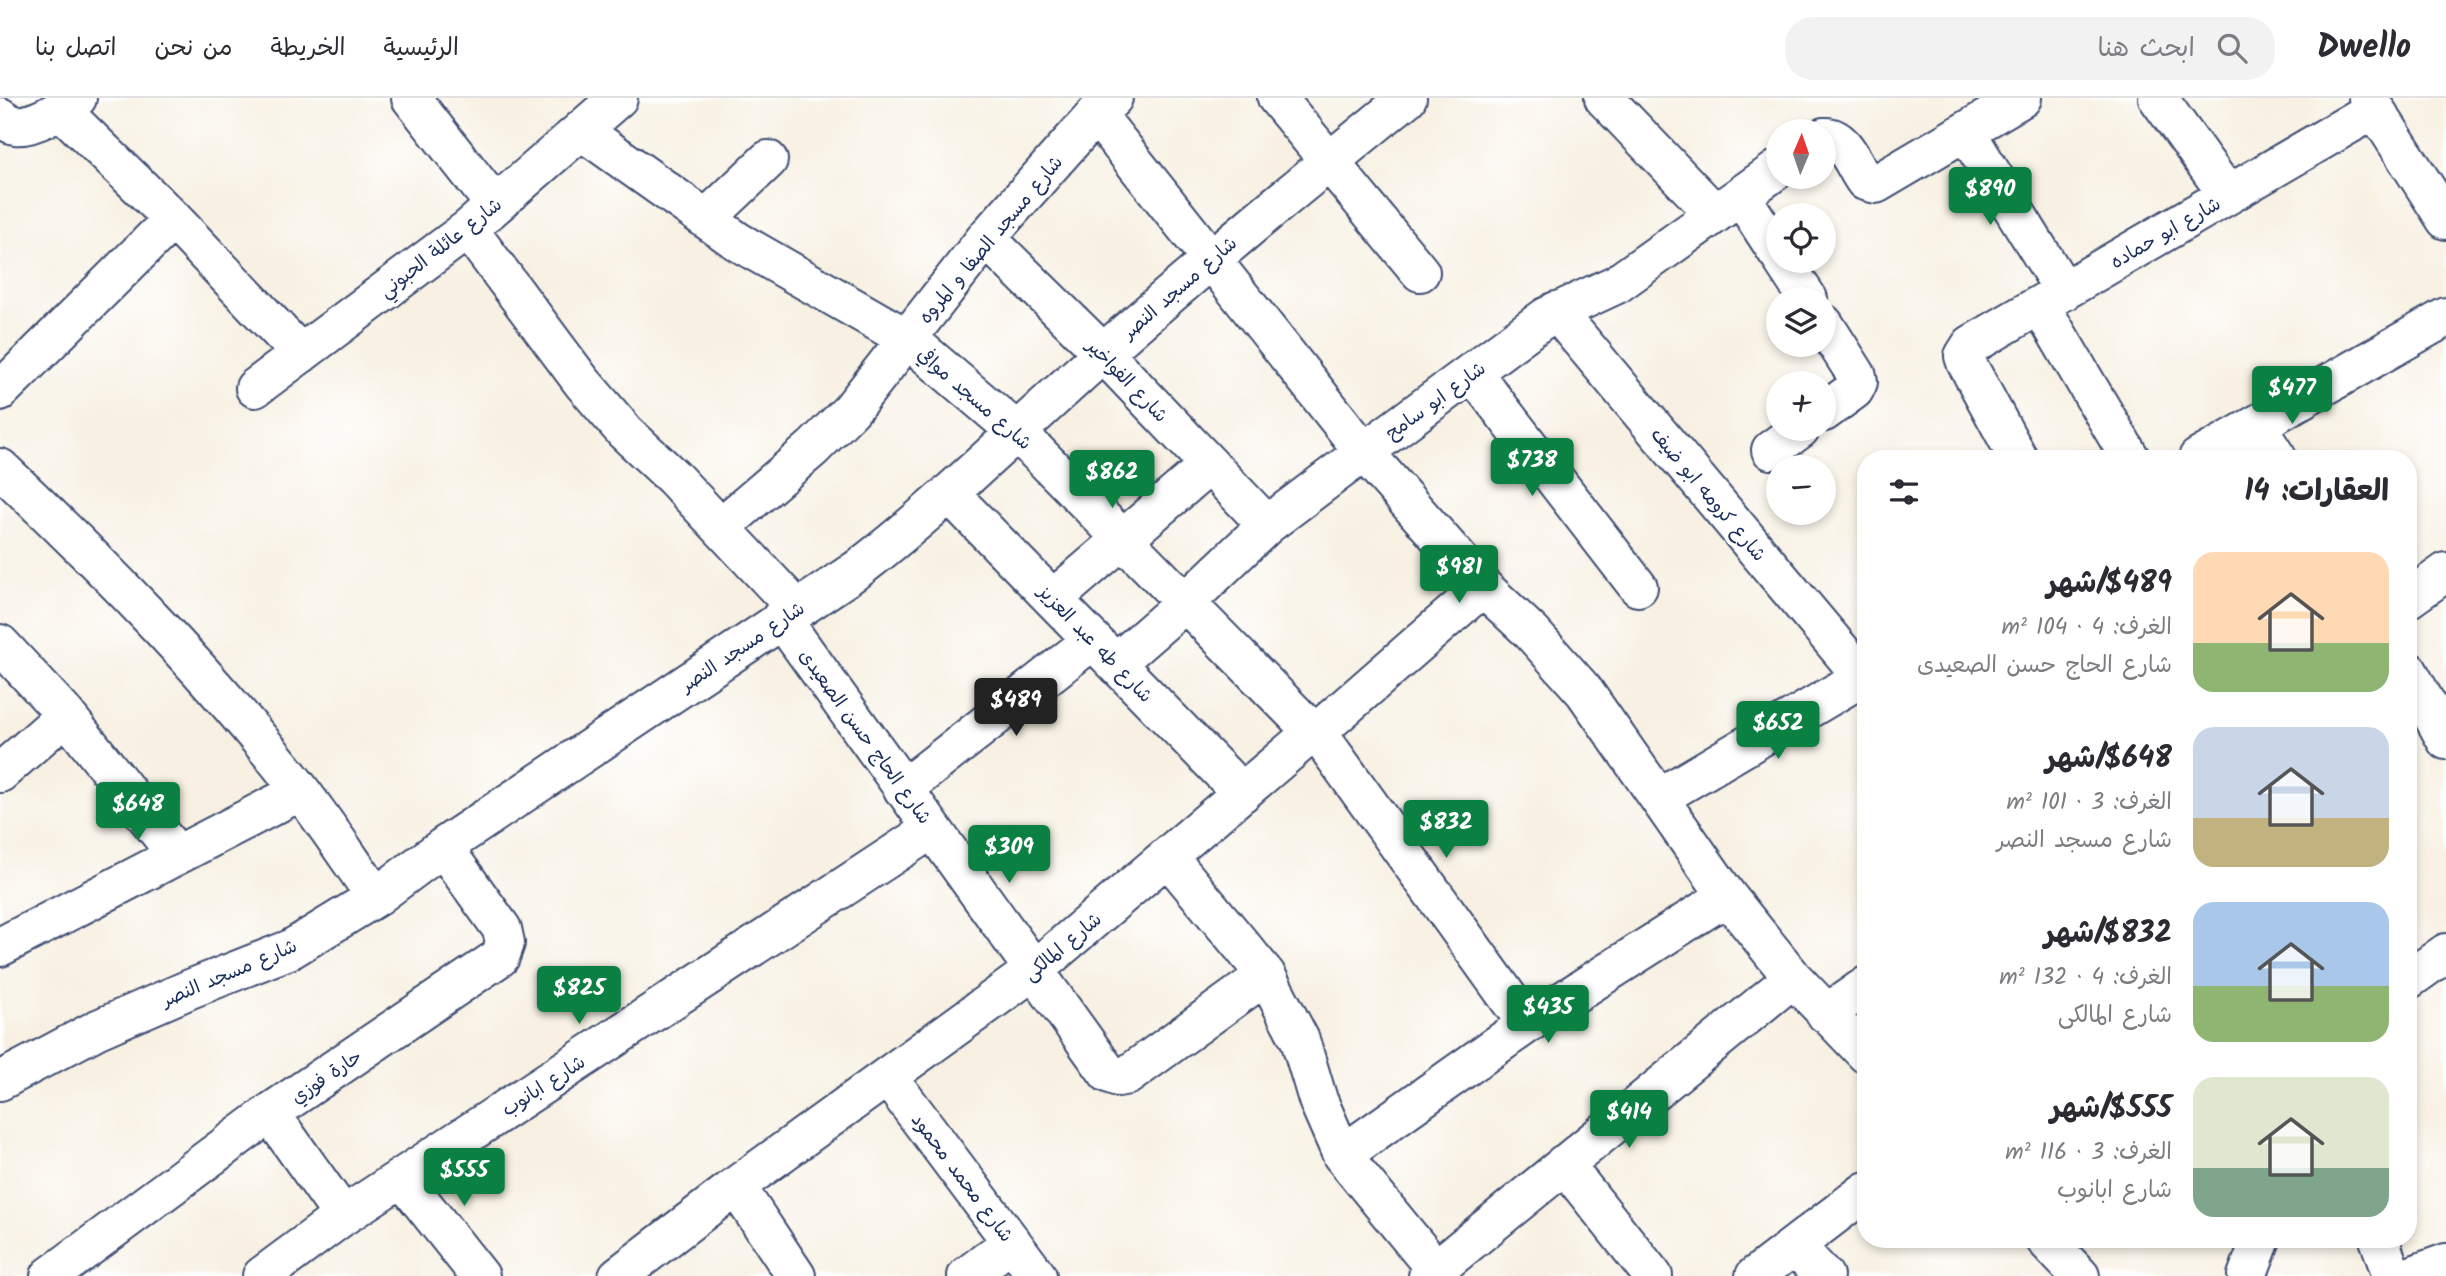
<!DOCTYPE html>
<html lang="ar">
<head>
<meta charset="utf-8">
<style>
  :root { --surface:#fff; --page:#f2f2f3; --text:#2b2b33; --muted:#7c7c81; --line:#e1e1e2; --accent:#0b8043 }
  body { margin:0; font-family:Kalam,"Playpen Sans Arabic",sans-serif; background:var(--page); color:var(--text); direction:rtl; height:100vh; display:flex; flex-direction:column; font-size:26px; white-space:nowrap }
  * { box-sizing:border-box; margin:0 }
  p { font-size:23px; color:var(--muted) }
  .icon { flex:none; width:38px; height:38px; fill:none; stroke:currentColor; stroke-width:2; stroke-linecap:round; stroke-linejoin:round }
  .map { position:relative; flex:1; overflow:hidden; direction:ltr }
  .sheet { position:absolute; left:1857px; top:352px; width:560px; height:798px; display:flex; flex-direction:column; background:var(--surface); border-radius:28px; box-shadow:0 4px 10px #0003; direction:rtl }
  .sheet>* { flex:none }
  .needle { width:46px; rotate:2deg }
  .tools { position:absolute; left:1766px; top:21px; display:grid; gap:14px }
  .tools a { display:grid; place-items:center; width:70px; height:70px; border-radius:50%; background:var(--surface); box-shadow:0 4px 10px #0003; font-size:35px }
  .price { position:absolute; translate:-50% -60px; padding:0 16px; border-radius:7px; background:var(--accent); color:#fff; font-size:23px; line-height:46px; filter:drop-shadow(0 2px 4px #0008) }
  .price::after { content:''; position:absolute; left:50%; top:42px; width:21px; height:16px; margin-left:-10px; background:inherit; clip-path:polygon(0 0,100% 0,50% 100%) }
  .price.current { background:#222; color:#fff }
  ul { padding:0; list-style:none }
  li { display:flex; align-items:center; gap:21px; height:175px; padding:0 28px }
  li span { display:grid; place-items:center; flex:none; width:196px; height:140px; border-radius:21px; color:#555 }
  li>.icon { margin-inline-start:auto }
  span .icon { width:84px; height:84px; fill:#fffc; stroke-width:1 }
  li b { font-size:30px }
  h2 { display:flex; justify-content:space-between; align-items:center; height:84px; padding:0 28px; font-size:30px }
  header { display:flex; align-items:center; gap:42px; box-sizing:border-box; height:98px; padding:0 35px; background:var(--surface); border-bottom:2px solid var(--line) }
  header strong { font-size:33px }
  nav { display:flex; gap:38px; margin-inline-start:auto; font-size:24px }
  .search { width:490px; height:63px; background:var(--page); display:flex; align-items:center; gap:18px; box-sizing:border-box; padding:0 24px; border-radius:28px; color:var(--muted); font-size:26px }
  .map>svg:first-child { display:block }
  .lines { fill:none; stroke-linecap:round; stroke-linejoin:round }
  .street-casing { stroke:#3c4c72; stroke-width:42 }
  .street { stroke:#fff; stroke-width:38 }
  .labels { text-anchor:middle; stroke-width:7; stroke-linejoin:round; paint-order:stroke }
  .street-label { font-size:19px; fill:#1b2f5e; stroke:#fff }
</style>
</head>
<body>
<header>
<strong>Dwello</strong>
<div class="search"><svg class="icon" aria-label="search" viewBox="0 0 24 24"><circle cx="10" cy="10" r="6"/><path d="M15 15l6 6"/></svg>ابحث هنا</div>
<nav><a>الرئيسية</a><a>الخريطة</a><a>من نحن</a><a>اتصل بنا</a></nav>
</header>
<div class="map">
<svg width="2446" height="1178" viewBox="0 0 2446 1178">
  <rect width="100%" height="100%" fill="#fff"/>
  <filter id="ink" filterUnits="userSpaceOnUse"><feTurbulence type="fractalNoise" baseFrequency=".0143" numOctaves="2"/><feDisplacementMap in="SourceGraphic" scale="14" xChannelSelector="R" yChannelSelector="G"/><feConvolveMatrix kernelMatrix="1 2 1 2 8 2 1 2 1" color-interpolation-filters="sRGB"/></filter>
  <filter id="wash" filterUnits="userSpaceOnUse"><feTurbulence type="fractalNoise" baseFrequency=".00686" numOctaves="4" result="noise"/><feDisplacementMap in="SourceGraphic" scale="28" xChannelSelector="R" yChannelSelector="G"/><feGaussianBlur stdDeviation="1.57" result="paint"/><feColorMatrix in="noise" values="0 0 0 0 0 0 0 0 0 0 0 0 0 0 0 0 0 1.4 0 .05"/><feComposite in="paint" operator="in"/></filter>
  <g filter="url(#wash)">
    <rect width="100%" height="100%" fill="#f8f1e3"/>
  </g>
  <g filter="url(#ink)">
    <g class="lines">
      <g class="street-casing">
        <path id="street" d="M411,0l84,107
          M1277,0l143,174
          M1604,0l111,116
          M2158,0l70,97
          M2368,0l78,122
          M61,12l112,109 128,135
          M1096,16l268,338 119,135 49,46 52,58 143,205 66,82 73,76
          M0,19c5,3 9,7 15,8 17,3 48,-16 62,-27
          M582,33l155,110 171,98 108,92 297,301
          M1966,34l98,159
          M1824,39c21,-2 30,30 41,44l11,3 146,-86
          M1741,98l37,57
          M706,121l62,-59
          M468,131l114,153 43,50 49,46 123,131
          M986,140l117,115 164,172
          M1783,163l25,38
          M2040,207l90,153
          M1556,213l306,365
          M1824,226l33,52 1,6 -4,8 -30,22
          M1472,274l166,215
          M255,290l213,-159 150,-131
          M0,293l173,-172
          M2256,328l21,32
          M1771,352l29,-21
          M2018,360l-52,-96 -2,-6 7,-11 404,-236
          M2198,360l248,-141
          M0,370c99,94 196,192 282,299 34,41 63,86 94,130
          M949,395l293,300
          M721,429l92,-79 38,-38 135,-172 110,-124 17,-16
          M1053,501l156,-134
          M2408,501l38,-27
          M781,520l327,455 10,4 10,-2 138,-100
          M0,546l66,71 111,140
          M1116,565l69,-60 82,-78 97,-73 182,-135 71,-33 161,-115
          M2408,573l38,69
          M1317,634l210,292
          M0,675l66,-58
          M903,691l190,-149
          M1660,699l206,-122
          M1168,759l98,118 34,65 18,60 24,55 99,121
          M0,849l301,-156
          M2408,882l38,-27
          M1826,916l40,-28
          M888,979l149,199
          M0,983l98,-52 92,-40 101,-40 85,-52 67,-50 415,-278c86,-66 163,-143 244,-215 99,-88 202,-172 305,-256
          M270,1015l73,103
          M1342,1057l185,-131 200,-128
          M1564,1066l89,112
          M402,1080l78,98
          M736,1088l60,90
          M2045,1141l35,37
          M2379,1141l13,37
          M1795,1148l29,30
          M50,1178l220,-163 230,-156 5,-14 -3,-14 -59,-82
          M262,1178l81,-60 589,-387
          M618,1178l118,-90 298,-216 279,-238h4l166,-145
          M967,1178l45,-34
          M1428,1178l365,-298
          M1755,1178l111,-85
          M2247,1178l14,-37
          M2410,1178l36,-13"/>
      </g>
      <use href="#street" class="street"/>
    </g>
  </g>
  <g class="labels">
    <g class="street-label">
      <text transform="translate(2165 134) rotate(-30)" y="7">شارع ابو حماده</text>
      <text transform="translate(990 141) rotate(-50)" y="7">شارع مسجد الصفا و المروه</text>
      <text transform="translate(440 149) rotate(-38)" y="7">شارع عائلة الحبوني</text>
      <text transform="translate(1179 189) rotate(-41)" y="7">شارع مسجد النصر</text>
      <text transform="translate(1128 282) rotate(46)" y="7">شارع الفواخير</text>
      <text transform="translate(975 300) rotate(41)" y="7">شارع مسجد موافي</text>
      <text transform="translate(1435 302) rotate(-36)" y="7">شارع ابو سامح</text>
      <text transform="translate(1709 396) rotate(50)" y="7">شارع كرومه ابو ضيف</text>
      <text transform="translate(1096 545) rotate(46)" y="7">شارع طه عبد العزيز</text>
      <text transform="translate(742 548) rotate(-34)" y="7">شارع مسجد النصر</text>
      <text transform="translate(866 638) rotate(54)" y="7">شارع الحاج حسن الصعيدى</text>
      <text transform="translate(1062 848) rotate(-40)" y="7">شارع المالكى</text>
      <text transform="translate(229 874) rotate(-23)" y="7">شارع مسجد النصر</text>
      <text transform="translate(326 978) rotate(-34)" y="7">حارة فوزي</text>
      <text transform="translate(543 987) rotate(-33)" y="7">شارع ابانوب</text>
      <text transform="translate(963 1079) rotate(53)" y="7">شارع محمد محمود</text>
    </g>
  </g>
</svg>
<div class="tools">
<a><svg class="needle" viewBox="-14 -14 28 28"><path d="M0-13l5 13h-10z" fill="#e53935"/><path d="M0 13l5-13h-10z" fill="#7c7c81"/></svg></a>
<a><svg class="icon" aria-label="locate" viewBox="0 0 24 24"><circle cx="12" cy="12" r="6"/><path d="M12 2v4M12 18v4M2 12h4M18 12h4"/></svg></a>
<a><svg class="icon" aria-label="layers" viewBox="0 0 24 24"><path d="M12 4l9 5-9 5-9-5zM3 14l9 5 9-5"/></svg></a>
<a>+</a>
<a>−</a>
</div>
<b class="price" style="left:1990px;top:129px">$890</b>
<b class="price" style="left:2292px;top:328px">$477</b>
<b class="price" style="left:1532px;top:400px">$738</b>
<b class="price" style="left:1112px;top:412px">$862</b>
<b class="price" style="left:1459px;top:507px">$981</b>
<b class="price current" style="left:1016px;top:640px">$489</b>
<b class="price" style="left:1778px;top:663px">$652</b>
<b class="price" style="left:138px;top:744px">$648</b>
<b class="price" style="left:1446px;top:762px">$832</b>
<b class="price" style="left:1009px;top:787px">$309</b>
<b class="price" style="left:579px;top:928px">$825</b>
<b class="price" style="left:1548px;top:947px">$435</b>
<b class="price" style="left:1629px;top:1052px">$414</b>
<b class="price" style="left:464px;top:1110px">$555</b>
<section class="sheet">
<h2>العقارات: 14<svg class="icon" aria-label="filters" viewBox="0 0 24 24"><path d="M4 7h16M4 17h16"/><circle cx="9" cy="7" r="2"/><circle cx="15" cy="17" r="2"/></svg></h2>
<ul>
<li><span style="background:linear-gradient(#ffd9b3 65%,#8fb573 0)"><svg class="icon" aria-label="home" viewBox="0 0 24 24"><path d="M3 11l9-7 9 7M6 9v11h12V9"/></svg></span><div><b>$489/شهر</b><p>الغرف: 4 · 104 m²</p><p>شارع الحاج حسن الصعيدى</p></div></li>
<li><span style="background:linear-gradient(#c9d6e8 65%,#c2b280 0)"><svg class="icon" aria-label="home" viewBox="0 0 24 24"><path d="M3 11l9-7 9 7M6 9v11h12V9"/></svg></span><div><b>$648/شهر</b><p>الغرف: 3 · 101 m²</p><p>شارع مسجد النصر</p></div></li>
<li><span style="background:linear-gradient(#a9c7e8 60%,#8fb573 0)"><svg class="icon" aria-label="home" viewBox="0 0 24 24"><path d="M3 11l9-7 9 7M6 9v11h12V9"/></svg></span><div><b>$832/شهر</b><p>الغرف: 4 · 132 m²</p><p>شارع المالكى</p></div></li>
<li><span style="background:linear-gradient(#dfe7d0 65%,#7fa58c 0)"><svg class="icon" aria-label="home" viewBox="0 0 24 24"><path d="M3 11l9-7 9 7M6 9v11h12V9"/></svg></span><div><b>$555/شهر</b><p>الغرف: 3 · 116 m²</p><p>شارع ابانوب</p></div></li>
</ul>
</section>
</div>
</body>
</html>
